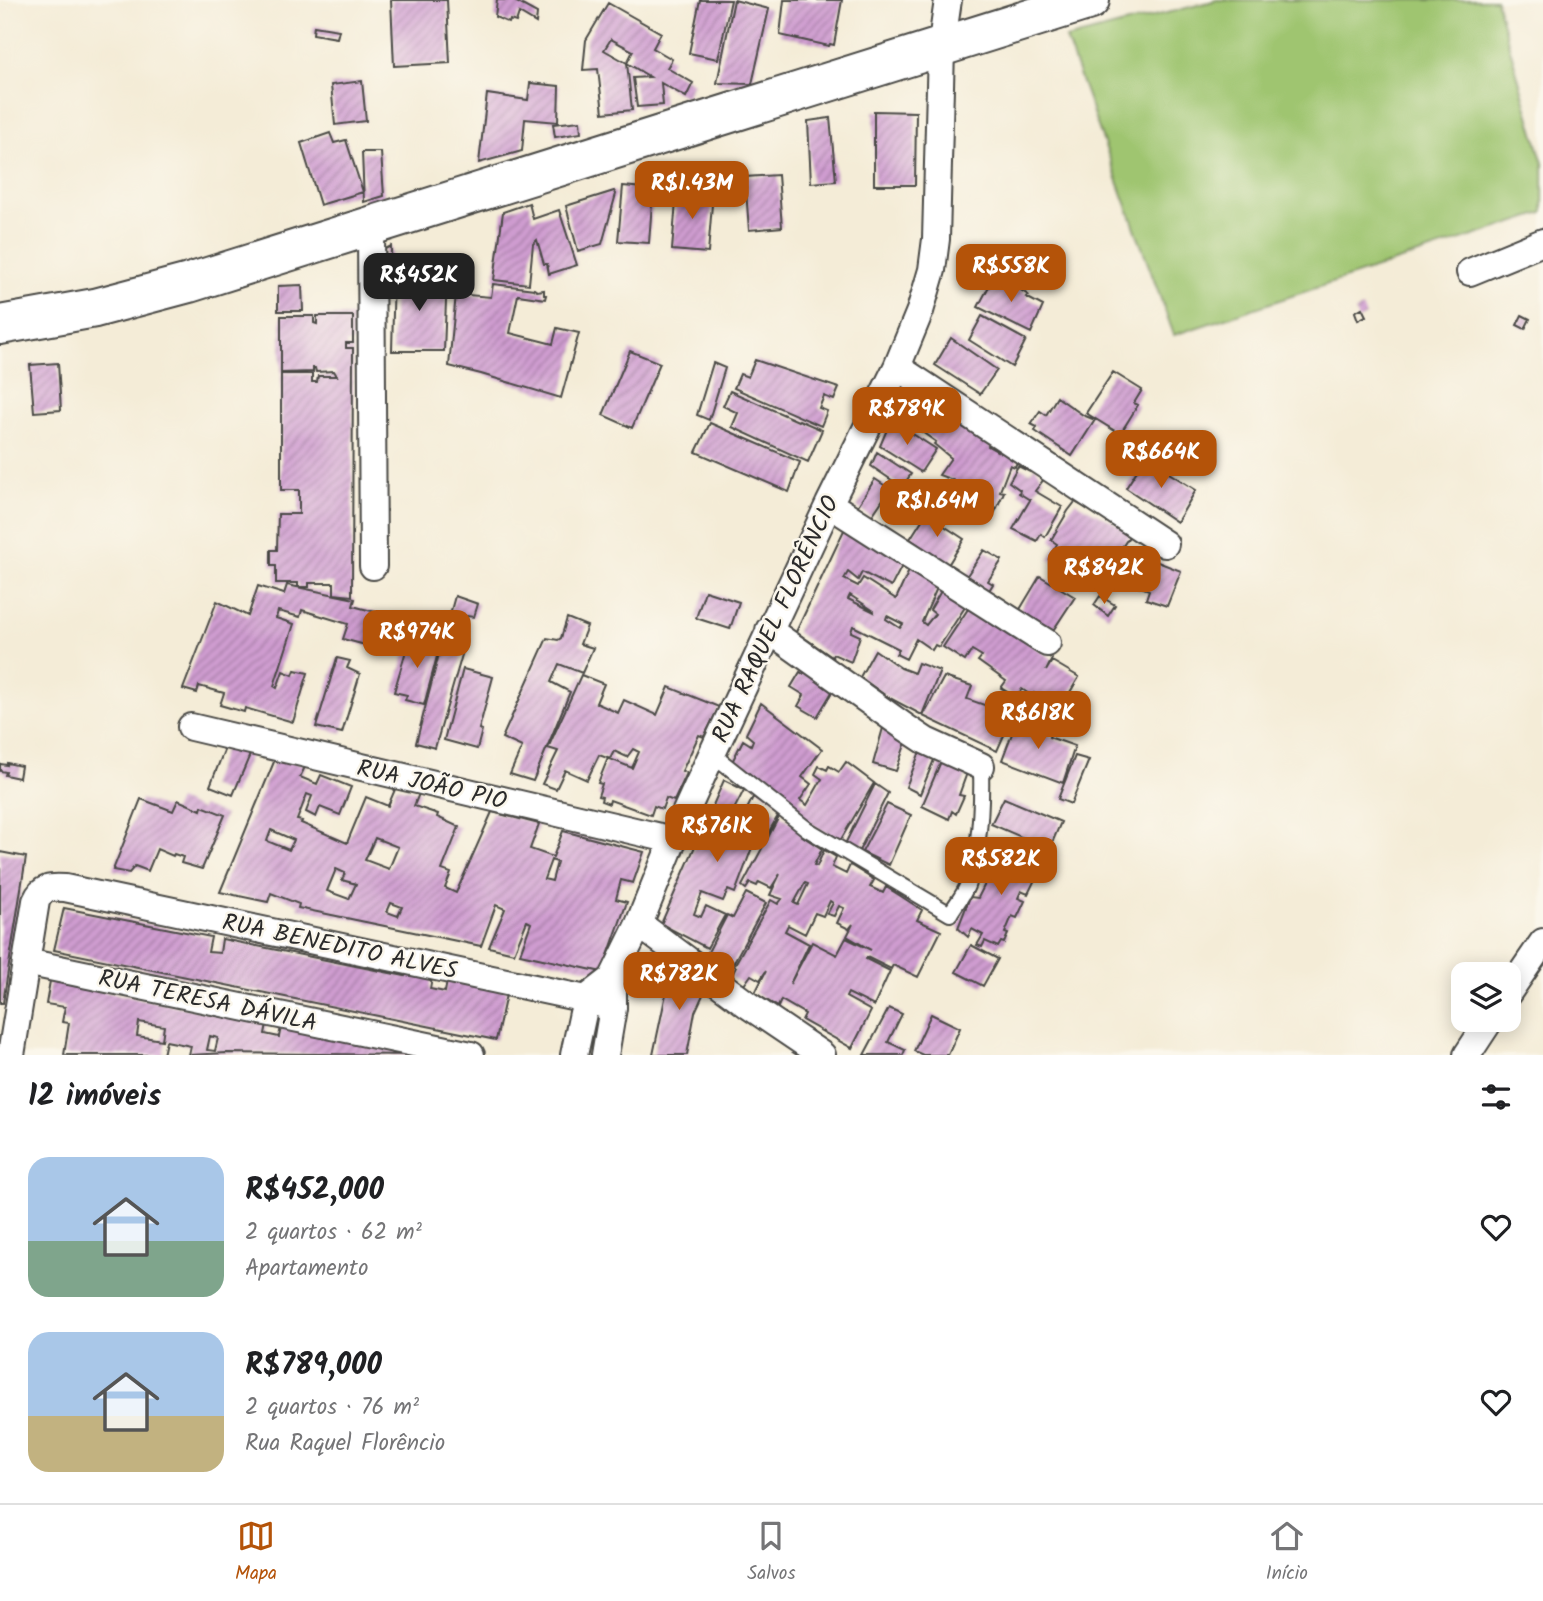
<!DOCTYPE html>
<html lang="pt">
<head>
<meta charset="utf-8">
<style>
  :root { --surface:#fff; --page:#f6f6f6; --text:#202124; --muted:#757577; --line:#e0e0e0; --accent:#b45309 }
  body { margin:0; font-family:Kalam,sans-serif; background:var(--page); color:var(--text); height:100vh; display:flex; flex-direction:column; font-size:26px; white-space:nowrap }
  * { box-sizing:border-box; margin:0 }
  p { font-size:23px; color:var(--muted) }
  .icon { flex:none; width:38px; height:38px; fill:none; stroke:currentColor; stroke-width:2; stroke-linecap:round; stroke-linejoin:round }
  .map { position:relative; height:1055px; overflow:hidden }
  .sheet { display:flex; flex-direction:column; background:var(--surface); flex:1 }
  .sheet>* { flex:none }
  .controls { position:absolute; left:1451px; top:962px; display:grid; gap:14px }
  .controls a { display:grid; place-items:center; width:70px; height:70px; border-radius:14px; background:var(--surface); box-shadow:0 4px 18px #0003; font-size:35px }
  .price { position:absolute; translate:-50% -60px; padding:0 16px; border-radius:14px; background:var(--accent); color:#fff; font-size:23px; line-height:46px; filter:drop-shadow(0 2px 4px #0008) }
  .price::after { content:''; position:absolute; left:50%; top:42px; width:21px; height:16px; margin-left:-10px; background:inherit; clip-path:polygon(0 0,100% 0,50% 100%) }
  .price.active { background:#222; color:#fff }
  ul { padding:0; list-style:none }
  li { display:flex; align-items:center; gap:21px; height:175px; padding:0 28px }
  li span { display:grid; place-items:center; flex:none; width:196px; height:140px; border-radius:21px; color:#555 }
  li>.icon { margin-inline-start:auto }
  span .icon { width:84px; height:84px; fill:#fffc; stroke-width:1 }
  li b { font-size:30px }
  h2 { display:flex; justify-content:space-between; align-items:center; height:84px; padding:0 28px; font-size:30px }
  .tab-bar { display:flex; justify-content:space-around; align-items:center; height:98px; border-top:2px solid var(--line); background:var(--surface); font-size:19px; color:var(--muted) }
  .tab-bar a { display:grid; justify-items:center; gap:4px }
  .tab-bar .active { color:var(--accent) }
  .map>svg:first-child { display:block }
  .garden { fill:#9fc56f; stroke:#65784d; stroke-width:2 }
  .building { fill:url(#building-hatch); fill-rule:evenodd }
  .lines { fill:none; stroke-linecap:round; stroke-linejoin:round }
  .lane-casing { stroke:#494845; stroke-width:18 }
  .street-casing { stroke:#494845; stroke-width:30 }
  .secondary-casing { stroke:#494845; stroke-width:42 }
  .lane { stroke:#fff; stroke-width:14 }
  .street { stroke:#fff; stroke-width:26 }
  .secondary { stroke:#fff; stroke-width:38 }
  .labels { text-anchor:middle; stroke-width:5; stroke-linejoin:round; paint-order:stroke }
  .street-label { font-size:24px; fill:#2b2b2b; stroke:#fbf7ec }
</style>
</head>
<body>
<div class="map">
<svg width="1543" height="1055" viewBox="0 0 1543 1055">
  <defs>
    <pattern id="building-hatch" width="6" height="6" patternUnits="userSpaceOnUse" patternTransform="scale(1.75)"><rect width="6" height="6" fill="#cf9cd0"/><path d="M-1 1l2-2M0 6l6-6M5 7l2-2" fill="none" stroke="#a87fa9"/></pattern>
  </defs>
  <rect width="100%" height="100%" fill="#fbf7ec"/>
  <filter id="ink" filterUnits="userSpaceOnUse"><feTurbulence type="fractalNoise" baseFrequency=".0143" numOctaves="2"/><feDisplacementMap in="SourceGraphic" scale="14" xChannelSelector="R" yChannelSelector="G"/><feConvolveMatrix kernelMatrix="1 2 1 2 8 2 1 2 1" color-interpolation-filters="sRGB"/></filter>
  <filter id="wash" filterUnits="userSpaceOnUse"><feTurbulence type="fractalNoise" baseFrequency=".00686" numOctaves="4" result="noise"/><feDisplacementMap in="SourceGraphic" scale="28" xChannelSelector="R" yChannelSelector="G"/><feGaussianBlur stdDeviation="1.57" result="paint"/><feColorMatrix in="noise" values="0 0 0 0 0 0 0 0 0 0 0 0 0 0 0 0 0 1.4 0 .05"/><feComposite in="paint" operator="in"/></filter>
  <g filter="url(#wash)">
    <rect width="100%" height="100%" fill="#f4ecd7"/>
    <path class="garden" d="M1217,0h279l47,164v49l-369,122 -108,-296z"/>
    <g id="blocks">
      <path class="building" d="M391,0h56l3,63 -56,3z
        M497,0h16l24,13 -1,10 -17,-10 -3,9 -6,-2 -1,3 -14,-6z
        M700,0h31l-13,59 -29,-6z
        M734,0l35,9 -17,75 -35,-1z
        M784,0h58l-8,45 -4,-1 -1,2 -49,-11z
        M608,3l53,30 -8,15 19,11 -5,9 26,15 -7,14 -25,-14 2,22 -26,2 -4,-29 17,-1 -23,-14 6,-12 -22,-12 -7,11 23,13 5,47 -29,3 -5,-44 -15,1 3,-30z
        M314,26l25,4 -2,8 -24,-4z
        M362,81l4,40 -31,4 -4,-40z
        M530,83l29,3 -1,36 -33,-3 -3,32 -43,12 8,-69 41,6z
        M874,111l42,1 -1,73h-41z
        M830,118l6,63 -25,2 -3,-62z
        M580,121l1,12 -26,4 -2,-13z
        M330,133l4,10 12,-3 17,52 -43,13 -19,-62z
        M362,152h19l3,44 -20,6z
        M778,175l4,52 -33,3 -4,-53z
        M623,186l30,3 -4,54 -31,-2z
        M677,189l36,3 -5,61 -36,-3z
        M614,191l2,3 -14,50 -24,7 -12,-45z
        M529,203l4,16 26,-9 18,55 -28,9 -2,-10h-3l-7,-24 -4,4 -4,40 -35,-4 9,-68z
        M391,246v15l-5,1 -1,-13z
        M996,273l32,22 -2,2 17,9 -12,27 -53,-26z
        M394,274l53,1 -3,76h-52z
        M493,284l41,5 3,2 7,-1v5h2l-1,4 -27,-4 -8,38 43,11 4,-16 22,5 -18,65 -80,-24 -32,-8 7,-72 35,3z
        M302,285l1,26h-25v-25z
        M1362,308l4,8 -8,4 -3,-8z
        M1522,315l8,4 -5,10 -8,-4z
        M281,316h33v7l3,1v-8h36v27h-7v5h7l-1,248 -18,-2v-11h-25v4h-11v-4h-22v-17h-5v-16h6l1,-36h21v-24h-18v-116h31v8h5l1,-6h19l-3,-5 -18,1 -1,-4h-2v4l-32,1z
        M982,316l44,24 -14,27 -43,-27z
        M951,338l46,32 -17,24 -45,-29z
        M630,351l30,12 -28,65 -29,-13z
        M755,360l84,28 -5,12 -10,-4 -5,12 8,3 -6,15 -87,-38 6,-14 8,3z
        M58,363l3,47 -27,2 -4,-47z
        M713,363l12,5 -16,52 -12,-5z
        M1113,372l29,18 -8,13 4,2 -18,29 -34,-21z
        M730,391l68,30 1,-1 23,10 -14,32 -76,-35 6,-14 -15,-7z
        M919,396l24,18 5,-6 44,29 -4,9 9,5 3,-6 19,11 -4,11 -5,-2 -10,26 4,1 -9,20 -2,-2 -3,7 -14,-5 -2,5 -18,-7 2,-8 -6,-4 4,-14 -3,-4 -14,-5 12,-17 -17,-14 2,-2 -31,-22z
        M1057,397l26,18 12,5 -23,36 -37,-25 2,-4 -6,-3 9,-13 6,4z
        M891,420l45,29 -15,23 -41,-26z
        M710,423l90,39 -11,30 -93,-40z
        M877,452l34,22 -9,13 -31,-21z
        M1145,458l51,32 -19,32 -51,-34z
        M1018,466l12,6 5,-6 9,13 -9,12 27,16 -17,30 -4,-3 -4,7 -24,-12 17,-29 -11,-7 1,-3 -11,-8z
        M875,479l15,10 -19,28 -14,-10z
        M1075,502l57,30 -27,41 -2,-1 -4,6 -13,-6 -6,11 -26,-18 1,-3 -6,-3 8,-15 -6,-4 17,-29z
        M926,514l38,25 -16,26 -38,-26z
        M845,528l61,30 -15,29 -29,-15 -4,8 -10,-8 -4,7 14,7 5,-8 33,21 17,-37 27,19 -18,41 4,3 9,-11 -5,-4 15,-26 24,17 -30,46 -4,-2 -3,5 -16,-11 -10,20 -10,-5 3,-5 -46,-23 -2,6 9,4 -9,26 -18,-8 -1,3 -36,-25zM850,595l24,16v1l-26,-13zM887,616l16,8 -3,4 -14,-9z
        M984,550l18,10 -14,21 5,3 -5,8 -22,-15z
        M1127,550l54,21 -14,35 -21,-7 3,-9 -32,-12z
        M1040,576l35,21 -27,41 -32,-22z
        M287,585l68,14 -2,7 26,7 -10,33 -26,-7 5,-15 -46,-14 -2,7 -22,-6 -2,7 18,6 -20,62 3,2 6,-17 10,4 2,-5 13,3 -15,49 -48,-14 -1,4 -24,-7 4,-12 -25,-7 -2,7 -14,-4 34,-88 31,15 10,-30 26,8z
        M705,591l34,11 -9,27 -34,-11z
        M455,596l23,8 -4,13 -7,-1 -2,8 -16,-6z
        M1100,596l15,9 -7,11 -14,-11z
        M972,603l80,56 -6,12 6,-10 27,16 -19,32 -26,-16 -2,3 -10,-7 -6,8 -15,-9 5,-7 -28,-20 4,-5 -10,-6 -7,11 -22,-14z
        M567,618l20,8 -7,18 13,4 -11,25 -23,-9 -8,18 19,10 -37,89 -23,-7 12,-27 -20,-9 45,-100 11,2 3,-2z
        M444,635l22,6 -31,107 -19,-5z
        M410,637l30,8 -16,60 -19,-5 2,-5 -13,-3z
        M875,650l26,18 13,5 4,-10 22,8 -18,44 -36,-19 -26,-19z
        M337,658l13,3 -3,7 13,6 -18,59 -26,-6z
        M811,664l27,18 -21,35 -19,-11 6,-11 -13,-8 9,-15 3,2z
        M463,669l30,8 -14,52 3,1 -5,19 -33,-9z
        M581,675l23,9 -8,19 22,10 6,-13 33,15 12,-28 50,20 -15,30 -5,-2 -17,36 5,2 -13,28 -8,-3 -4,11 -8,-3 -3,9 -41,-15 -1,4 -8,-3 1,-4 -4,-1 4,-12 -4,-1 10,-25 24,10 7,-16 -6,-3 -6,8 -13,-6 -4,8 -11,-4 -12,25 -22,-10 -9,19 -14,-5 16,-33 -10,-3z
        M944,677l28,9 -5,13 46,16 -16,36 -74,-35z
        M761,703l61,46 -20,28 9,7 -11,16 7,5 15,-26 -7,-5 4,-8 8,4 2,-4 10,6 7,-10 28,21 -34,58 -41,-24 -69,-51 13,-26 8,5 2,-5 -7,-6z
        M1018,718l33,12 -2,7 26,9 -12,37 -61,-23z
        M883,728l25,8 -12,35 -23,-7z
        M227,743l25,7 -19,45 -23,-9z
        M921,749l15,6 -16,39 -14,-7z
        M1075,756l14,4 -18,44 -13,-5z
        M276,757l30,8 -6,12 17,7 4,-9 30,12 -11,28 -20,-8 -4,10 -10,-5 6,-16 -5,-2 -10,26 5,1 -1,2 46,20 19,-46 22,9 8,-19 24,4 -6,15 24,8 -1,3 22,10 -17,43 9,3 -6,15 11,5 36,-81 47,12 -9,25 23,8 10,-26 81,21 -11,31 -12,-3 -5,19 11,3 -25,70 -82,-18 11,-31 -4,-2 -13,32 -25,-6 16,-38 -9,-4 -15,41 -183,-38 1,-4 -28,-11 -3,9 -48,-10zM271,830l23,10 -5,10 -22,-9zM375,838l23,9 -9,22 -24,-9zM551,860l6,2 -5,19 -8,-2zM336,869l9,4 -3,7 14,4 -7,15 -22,-8zM391,903l11,4 -4,9 -11,-4z
        M942,759l26,11 -9,25 5,1 -8,18 -4,-3 -3,8 -27,-13z
        M7,763l14,3 -2,12 -14,-3 1,-3 -6,-1v-7l7,1z
        M724,780l20,10 -20,39 11,5 18,-37 26,17 -19,33 -7,-2 -18,48 -7,-3 -5,11 -21,-8 -8,21 7,3 5,-11 19,9 -18,33 -46,-24zM703,840l13,5 -1,3 -13,-4z
        M875,784l13,9 -29,58 -14,-7z
        M1004,798l57,24 -15,35 -16,-8 3,-7 -42,-18z
        M141,799l32,12 5,-11 23,10 1,-4 23,9 -23,54 -21,-6 2,-6 -9,-3 -1,2 -16,-7 -9,22 -13,-5 -6,7 -16,-3z
        M887,804l24,11 -22,50 -27,-13z
        M780,815l23,15 -2,5 21,14 -8,16 3,1 7,-16 12,7 -4,10 14,7 4,-9 24,15 -4,7 13,6 3,-6 13,8 23,15 -5,10 24,11 -23,46 -25,-12 -2,4 -24,-12 -1,2 24,12 -16,35 -26,-13 -2,4 25,14 -19,37 -50,-28 3,-6 -24,-14 -3,7 -23,-14 11,-22 -6,9 -9,-5 -7,10 -13,-8 5,-10 -2,-1 37,-66 7,4 4,-5 -12,-4 10,-21 -9,14 -12,-6 -2,4 -7,-3 -4,6 -4,-3zM805,883l3,1 -10,21 -4,-2zM830,901l3,2 -6,11 7,2 5,-10 5,2 -7,15 12,6 4,-5 -6,12 24,14 -25,-12 -9,17 -25,-13 -22,42 19,-40 -24,-13 3,-6 17,9 10,-21 8,3z
        M1010,847l17,10 3,-7 15,9 -17,35 -7,-3 -3,7 7,3 -8,17 -5,-2 -7,17 3,1 -4,9 -3,-1 -3,5 -13,-6 -3,6 -5,-2 6,-10 -11,-6 -4,8 -10,-9 12,-31 8,1 16,-32 4,2z
        M0,852l26,5 -23,146h-3z
        M746,893l20,10 -36,66 -24,-13 21,-41 6,3z
        M64,908l147,29 -3,15 12,1 2,-14 183,37 2,-4 25,6 -2,11 15,3 2,-11 60,9 -11,50 -442,-90z
        M971,945l27,14 -15,27 -27,-14z
        M673,961l35,23 -13,28 -8,43h-34z
        M50,981l217,43 -2,10 14,3 2,-10 137,28 -191,-2 -38,2 2,-9 -25,-5 -3,14h-99l5,-32 -7,-1 3,-15 -19,-3zM139,1022l25,4 -2,14 -25,-4zM210,1036l8,2 -3,13 -8,-1z
        M889,1008l13,6 -14,28 17,8 -2,5h-39z
        M931,1014l29,14 -12,27h-25l-9,-4z"/>
    </g>
  </g>
  <g filter="url(#ink)">
    <use href="#blocks" fill-opacity="0" stroke="#494845" stroke-width="2"/>
    <g class="lines">
      <g class="lane-casing">
        <path id="lane" d="M712,754l95,75 143,85c5,-9 13,-18 17,-28 13,-34 15,-84 14,-120"/>
      </g>
      <g class="street-casing">
        <path id="street" d="M371,226l2,340
          M1470,272l73,-30
          M897,367l268,177
          M829,504l218,139
          M769,630l136,97 21,14 55,25
          M191,727l482,113
          M639,924l109,81 74,50
          M26,962l445,93
          M1508,993l35,-51
          M11,1055l25,-154c6,-14 15,-14 29,-13l521,111 27,9
          M574,1055l12,-56 26,-20 27,-55 34,-84 39,-86 117,-250 68,-137 23,-56 12,-41 4,-31 5,-190 7,-49
          M605,1055l8,-47v-17
          M1467,1055l23,-35"/>
      </g>
      <g class="secondary-casing">
        <path id="secondary" d="M0,325l95,-17 94,-25 901,-283"/>
      </g>
      <use href="#lane" class="lane"/>
      <use href="#street" class="street"/>
      <use href="#secondary" class="secondary"/>
    </g>
  </g>
  <g class="labels">
    <g class="street-label">
      <text transform="translate(775 619) rotate(-65)" y="8">RUA RAQUEL FLORÊNCIO</text>
      <text transform="translate(432 784) rotate(13)" y="8">RUA JOÃO PIO</text>
      <text transform="translate(340 946) rotate(12)" y="8">RUA BENEDITO ALVES</text>
      <text transform="translate(208 1000) rotate(12)" y="8">RUA TERESA DÁVILA</text>
    </g>
  </g>
</svg>
<div class="controls">
<a><svg class="icon" aria-label="layers" viewBox="0 0 24 24"><path d="M12 4l9 5-9 5-9-5zM3 14l9 5 9-5"/></svg></a>
</div>
<b class="price" style="left:692px;top:221px">R$1.43M</b>
<b class="price" style="left:1011px;top:304px">R$558K</b>
<b class="price active" style="left:419px;top:313px">R$452K</b>
<b class="price" style="left:907px;top:447px">R$789K</b>
<b class="price" style="left:1161px;top:490px">R$664K</b>
<b class="price" style="left:937px;top:539px">R$1.64M</b>
<b class="price" style="left:1104px;top:606px">R$842K</b>
<b class="price" style="left:417px;top:670px">R$974K</b>
<b class="price" style="left:1038px;top:751px">R$618K</b>
<b class="price" style="left:717px;top:864px">R$761K</b>
<b class="price" style="left:1001px;top:897px">R$582K</b>
<b class="price" style="left:679px;top:1012px">R$782K</b>
</div>
<section class="sheet">
<h2>12 imóveis<svg class="icon" aria-label="filters" viewBox="0 0 24 24"><path d="M4 7h16M4 17h16"/><circle cx="9" cy="7" r="2"/><circle cx="15" cy="17" r="2"/></svg></h2>
<ul>
<li><span style="background:linear-gradient(#a9c7e8 60%,#7fa58c 0)"><svg class="icon" aria-label="home" viewBox="0 0 24 24"><path d="M3 11l9-7 9 7M6 9v11h12V9"/></svg></span><div><b>R$452,000</b><p>2 quartos · 62 m²</p><p>Apartamento</p></div><svg class="icon" aria-label="heart" viewBox="0 0 24 24"><path d="M12 20l-8-8c-3-5 5-10 8-4 3-6 11-1 8 4z"/></svg></li>
<li><span style="background:linear-gradient(#a9c7e8 60%,#c2b280 0)"><svg class="icon" aria-label="home" viewBox="0 0 24 24"><path d="M3 11l9-7 9 7M6 9v11h12V9"/></svg></span><div><b>R$789,000</b><p>2 quartos · 76 m²</p><p>Rua Raquel Florêncio</p></div><svg class="icon" aria-label="heart" viewBox="0 0 24 24"><path d="M12 20l-8-8c-3-5 5-10 8-4 3-6 11-1 8 4z"/></svg></li>
</ul>
</section>
<nav class="tab-bar">
<a class="active"><svg class="icon" aria-label="map" viewBox="0 0 24 24"><path d="M3 6l6-2 6 2 6-2v14l-6 2-6-2-6 2zM9 4v14M15 6v14"/></svg>Mapa</a>
<a><svg class="icon" aria-label="saved" viewBox="0 0 24 24"><path d="M7 4h10v16l-5-4-5 4z"/></svg>Salvos</a>
<a><svg class="icon" aria-label="home" viewBox="0 0 24 24"><path d="M3 11l9-7 9 7M6 9v11h12V9"/></svg>Início</a>
</nav>
</body>
</html>
